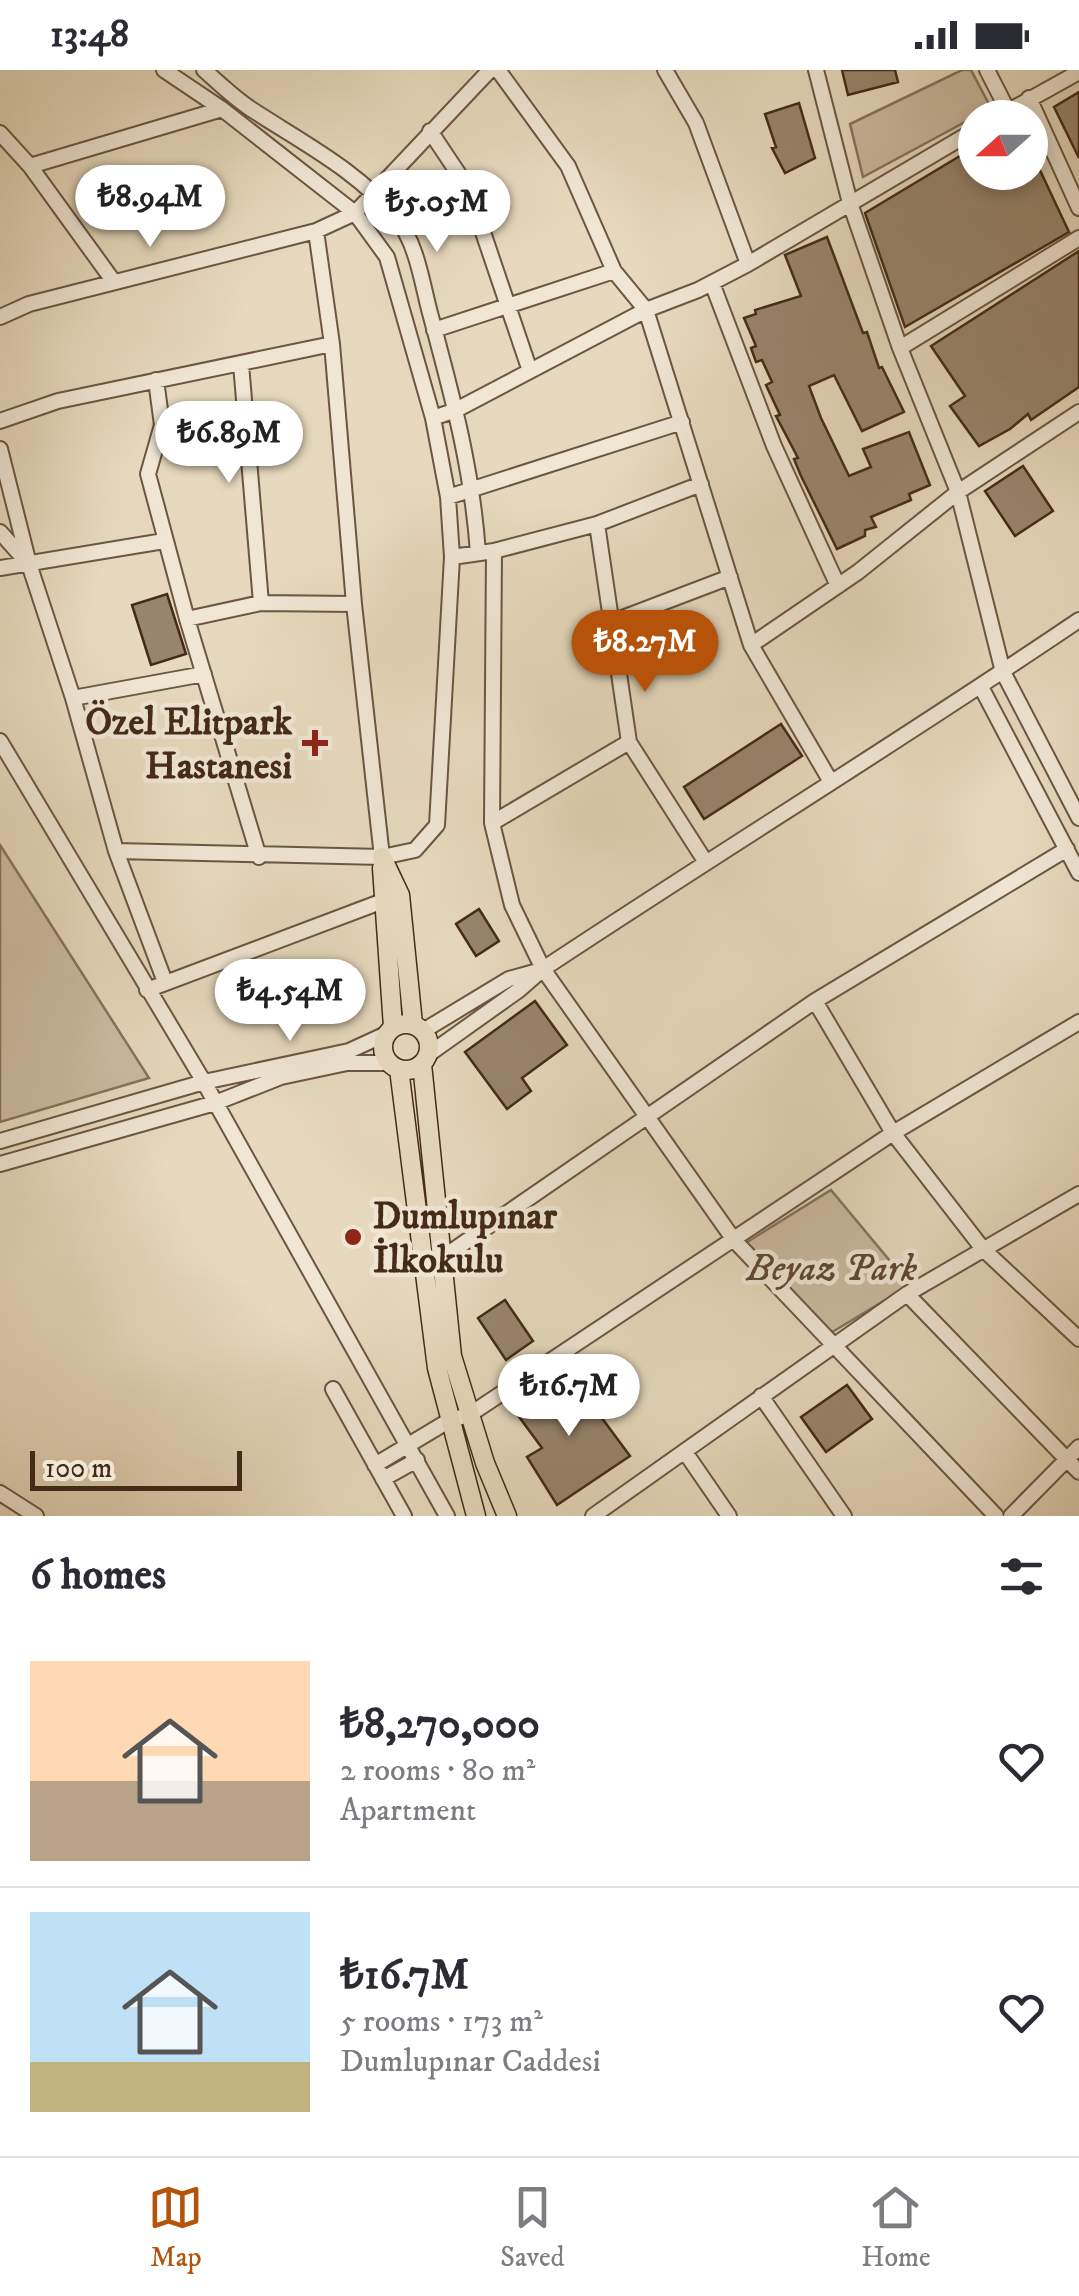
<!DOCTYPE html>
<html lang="en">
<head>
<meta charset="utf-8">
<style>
  :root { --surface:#fff; --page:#f2f2f3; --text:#2b2b33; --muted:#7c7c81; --line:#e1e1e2; --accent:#b45309 }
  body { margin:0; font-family:"IM FELL DW Pica",serif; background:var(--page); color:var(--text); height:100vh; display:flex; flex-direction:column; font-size:38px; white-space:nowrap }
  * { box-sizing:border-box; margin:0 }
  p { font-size:32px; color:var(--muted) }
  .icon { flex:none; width:55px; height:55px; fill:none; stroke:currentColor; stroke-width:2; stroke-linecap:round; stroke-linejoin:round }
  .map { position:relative; height:1446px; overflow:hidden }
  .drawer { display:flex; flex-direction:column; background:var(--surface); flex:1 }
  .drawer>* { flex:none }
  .needle { width:65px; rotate:249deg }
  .controls { position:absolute; left:958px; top:30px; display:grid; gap:20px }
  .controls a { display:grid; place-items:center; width:90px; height:90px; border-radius:50%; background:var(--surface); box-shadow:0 5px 15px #0003; font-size:50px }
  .scale { position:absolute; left:30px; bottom:25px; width:212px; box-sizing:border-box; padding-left:10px; border:5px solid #442b16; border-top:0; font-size:28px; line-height:35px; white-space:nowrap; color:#442b16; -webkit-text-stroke:8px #efe6d4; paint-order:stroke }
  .price { position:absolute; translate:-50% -85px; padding:0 22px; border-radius:35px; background:#fff; color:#222; font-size:32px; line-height:65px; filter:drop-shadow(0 2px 5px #0008) }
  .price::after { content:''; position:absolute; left:50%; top:60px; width:30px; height:22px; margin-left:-15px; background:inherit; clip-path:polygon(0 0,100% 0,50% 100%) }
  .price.active { background:var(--accent); color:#fff }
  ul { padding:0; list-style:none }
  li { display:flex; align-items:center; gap:30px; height:250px; padding:0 30px }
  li+li { border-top:2px solid var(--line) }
  li span { display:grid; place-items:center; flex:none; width:280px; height:200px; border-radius:0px; color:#555 }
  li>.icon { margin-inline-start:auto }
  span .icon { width:120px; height:120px; fill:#fffc; stroke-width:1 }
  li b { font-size:42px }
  h2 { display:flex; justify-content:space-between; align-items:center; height:120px; padding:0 30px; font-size:42px }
  .status { display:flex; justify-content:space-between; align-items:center; height:70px; padding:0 50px; background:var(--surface); direction:ltr }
  .status svg { height:28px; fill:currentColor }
  .menu { display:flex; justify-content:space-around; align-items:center; height:140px; border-top:2px solid var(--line); background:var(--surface); font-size:28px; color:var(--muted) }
  .menu a { display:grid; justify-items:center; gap:5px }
  .menu .active { color:var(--accent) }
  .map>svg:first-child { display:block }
  .green { fill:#cabba1; stroke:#87735c; stroke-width:2.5 }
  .building { fill:#98856d; stroke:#442b16; stroke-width:2.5 }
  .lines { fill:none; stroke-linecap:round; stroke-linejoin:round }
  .minor-casing { stroke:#6c5640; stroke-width:18 }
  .major-casing { stroke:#442b16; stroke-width:21 }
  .minor { stroke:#efe6d4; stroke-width:14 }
  .major { stroke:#e6d9bd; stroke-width:18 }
  .poi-dot { fill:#8f2418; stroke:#efe6d4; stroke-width:4 }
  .labels { text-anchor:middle; stroke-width:9; stroke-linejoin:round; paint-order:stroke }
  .poi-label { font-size:38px; font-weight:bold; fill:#442b16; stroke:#efe6d4; text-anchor:end }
  .park-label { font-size:38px; font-style:italic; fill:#5f4832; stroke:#efe6d4 }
</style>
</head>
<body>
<div class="status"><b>13:48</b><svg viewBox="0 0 49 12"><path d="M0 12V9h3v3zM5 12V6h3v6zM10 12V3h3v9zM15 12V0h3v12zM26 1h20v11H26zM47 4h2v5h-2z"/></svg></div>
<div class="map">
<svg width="1079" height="1446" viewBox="0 0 1079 1446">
  <rect width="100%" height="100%" fill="#e6d9bd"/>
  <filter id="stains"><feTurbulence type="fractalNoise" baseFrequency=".002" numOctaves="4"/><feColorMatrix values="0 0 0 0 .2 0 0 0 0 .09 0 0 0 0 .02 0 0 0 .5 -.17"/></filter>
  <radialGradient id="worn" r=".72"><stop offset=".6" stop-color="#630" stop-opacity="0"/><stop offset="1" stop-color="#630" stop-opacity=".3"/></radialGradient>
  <path class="green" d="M962,0h9l20,38 -128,69 -13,-53z
    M0,775l149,233 -149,44z
    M831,1120l79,95 -81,49 -85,-90z"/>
  <path class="building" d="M842,0h53l3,12 -50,13z
    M1079,22v66l-25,-51z
    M799,33l16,55 -30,15 -13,-25 4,-1 -11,-33z
    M975,77v25h55v-23l39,83 -164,95 -40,-114z
    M827,167l36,96 4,-1 12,36 3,-1 22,45 -42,19 -28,-56 -25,11 12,32 28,58 22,-9 -8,-18 46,-17 21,53 -21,9 2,6 -40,17 5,10 -11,3v6l-28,13 -36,-73 -7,-17 4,-1 -22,-42 4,-1 -14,-30 6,-3 -10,-22 -6,2 -5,-14 5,-2 -12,-28 12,-4 -1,-4 46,-14 -16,-41z
    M1079,181v136l-48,33 -3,-6 -18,15 -31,17 -29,-40 15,-10 -34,-50z
    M1023,396l30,45 -38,25 -30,-45z
    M167,524l19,60 -35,11 -19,-60z
    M781,654l21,32 -98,63 -20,-32z
    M479,839l20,32 -23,15 -20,-32z
    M535,931l32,44 -45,33 9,13 -24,18 -42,-57z
    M505,1230l28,41 -27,19 -28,-42z
    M567,1301l63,85 -73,49 -30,-48 15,-9 -28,-38z
    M847,1315l25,34 -46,33 -25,-35z"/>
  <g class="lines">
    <g class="minor-casing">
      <path id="minor" d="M204,0c15,13 30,28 47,39 50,33 108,62 146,110 20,25 25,64 33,94 22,82 42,154 48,240
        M498,0l70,96 46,105 32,39 105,335 80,137
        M665,0l31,53 52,141
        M816,0l34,133 50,145 58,144 45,180 76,146
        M987,0l21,41
        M1029,28l50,110
        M996,48l83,-46
        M430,61l38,57 62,183
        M0,63l30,33 84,116
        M30,96l192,-57
        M712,213l62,163 64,140
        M0,247l29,-13 287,-73
        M434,260l180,-59
        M900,278l179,-110
        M241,294l20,239
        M156,310l6,45 -14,49 39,145 72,238
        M433,348l23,-8 190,-100 52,-20 50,-26 227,-134
        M0,351l58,-20 274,-57
        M158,370l90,1
        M0,379l29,115 44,134 43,153 49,131
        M448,427l234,-75
        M597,454l32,218 76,119
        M0,462l25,28
        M494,481l-2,272 20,82 31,64 191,271 262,276
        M452,487l42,-6 103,-27 104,-40
        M0,498l164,-27
        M187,549l74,-16 93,1
        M612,552l118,-45
        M751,575l107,-73 100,-80 121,-80
        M981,617l98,186
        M73,628l131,-24
        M0,671l204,341 243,434
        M492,753l137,-81
        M116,781l266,6 33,-7 22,-25 15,-268 -4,-60 -15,-79 -46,-161 -32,-44 -133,-104 -58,-39
        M382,787l-28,-253 -22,-260 -16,-113 39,-18 135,-143
        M147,920l236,-89
        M815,931l78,132 90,116 96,90
        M423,961l86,-52 29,-8
        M429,984l90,-64 24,-21c178,-118 359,-229 536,-349
        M0,1071l204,-59 145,-31 37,-17
        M0,1094l215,-61 66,-26 66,-14h41
        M442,1188l373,-257 252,-152
        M907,1224l172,178
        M333,1319l71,127
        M761,1326l83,120
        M685,1382l44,64
        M375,1395l75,-45 19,-5 424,-282 186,-111
        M383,1409l34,-19
        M0,1423l36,23
        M593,1446l314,-222 172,-100
        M1011,1446l68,-69"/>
    </g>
    <g class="major-casing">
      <path id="major" d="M382,787l18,38 13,129
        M382,798l11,159
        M383 977a23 23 0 1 1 46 0a23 23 0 1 1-46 0Z
        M422,994l30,292 33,107 22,53
        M399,999l38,299 39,148"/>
    </g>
    <use href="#minor" class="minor"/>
    <use href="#major" class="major"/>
  </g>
  <g class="poi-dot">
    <path d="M310 658h10v10h10v10h-10v10h-10v-10h-10v-10h10z"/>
    <circle cx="353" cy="1167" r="10"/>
  </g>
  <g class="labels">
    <g class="poi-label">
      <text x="292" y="664">Özel Elitpark<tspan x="292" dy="44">Hastanesi</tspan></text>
      <text x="373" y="1158" text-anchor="start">Dumlupınar<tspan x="373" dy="44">İlkokulu</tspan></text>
    </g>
    <g class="park-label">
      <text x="832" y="1210">Beyaz Park</text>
    </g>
  </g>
  <rect width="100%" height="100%" filter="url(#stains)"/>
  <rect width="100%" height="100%" fill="url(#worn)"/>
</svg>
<div class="controls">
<a><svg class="needle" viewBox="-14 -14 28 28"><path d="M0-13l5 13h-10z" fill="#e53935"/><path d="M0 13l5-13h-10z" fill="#7c7c81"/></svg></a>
</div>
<div class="scale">100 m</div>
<b class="price" style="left:150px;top:180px">₺8.94M</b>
<b class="price" style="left:437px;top:185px">₺5.05M</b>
<b class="price" style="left:229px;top:416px">₺6.89M</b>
<b class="price active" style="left:645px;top:625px">₺8.27M</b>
<b class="price" style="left:290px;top:974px">₺4.54M</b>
<b class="price" style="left:569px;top:1369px">₺16.7M</b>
</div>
<section class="drawer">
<h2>6 homes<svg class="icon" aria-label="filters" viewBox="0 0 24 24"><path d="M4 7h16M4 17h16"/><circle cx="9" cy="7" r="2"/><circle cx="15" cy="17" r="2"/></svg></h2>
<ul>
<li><span style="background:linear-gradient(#ffd9b3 60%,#b9a48a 0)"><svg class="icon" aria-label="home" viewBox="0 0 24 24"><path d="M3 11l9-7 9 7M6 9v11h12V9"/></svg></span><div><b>₺8,270,000</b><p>2 rooms · 80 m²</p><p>Apartment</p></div><svg class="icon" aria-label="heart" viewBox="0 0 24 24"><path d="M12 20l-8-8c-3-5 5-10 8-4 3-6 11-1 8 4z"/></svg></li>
<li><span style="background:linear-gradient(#bfe0f5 75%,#c2b280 0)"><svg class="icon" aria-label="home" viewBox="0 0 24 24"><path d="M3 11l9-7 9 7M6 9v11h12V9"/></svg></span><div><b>₺16.7M</b><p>5 rooms · 173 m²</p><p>Dumlupınar Caddesi</p></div><svg class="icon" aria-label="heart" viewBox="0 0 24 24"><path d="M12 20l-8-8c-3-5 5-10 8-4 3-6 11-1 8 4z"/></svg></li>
</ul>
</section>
<nav class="menu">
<a class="active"><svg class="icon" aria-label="map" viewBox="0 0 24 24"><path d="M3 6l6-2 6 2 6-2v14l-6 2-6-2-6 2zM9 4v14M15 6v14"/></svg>Map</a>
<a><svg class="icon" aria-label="saved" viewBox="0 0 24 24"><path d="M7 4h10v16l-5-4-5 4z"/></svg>Saved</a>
<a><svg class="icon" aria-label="home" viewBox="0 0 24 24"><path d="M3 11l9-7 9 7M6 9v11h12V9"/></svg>Home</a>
</nav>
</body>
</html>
